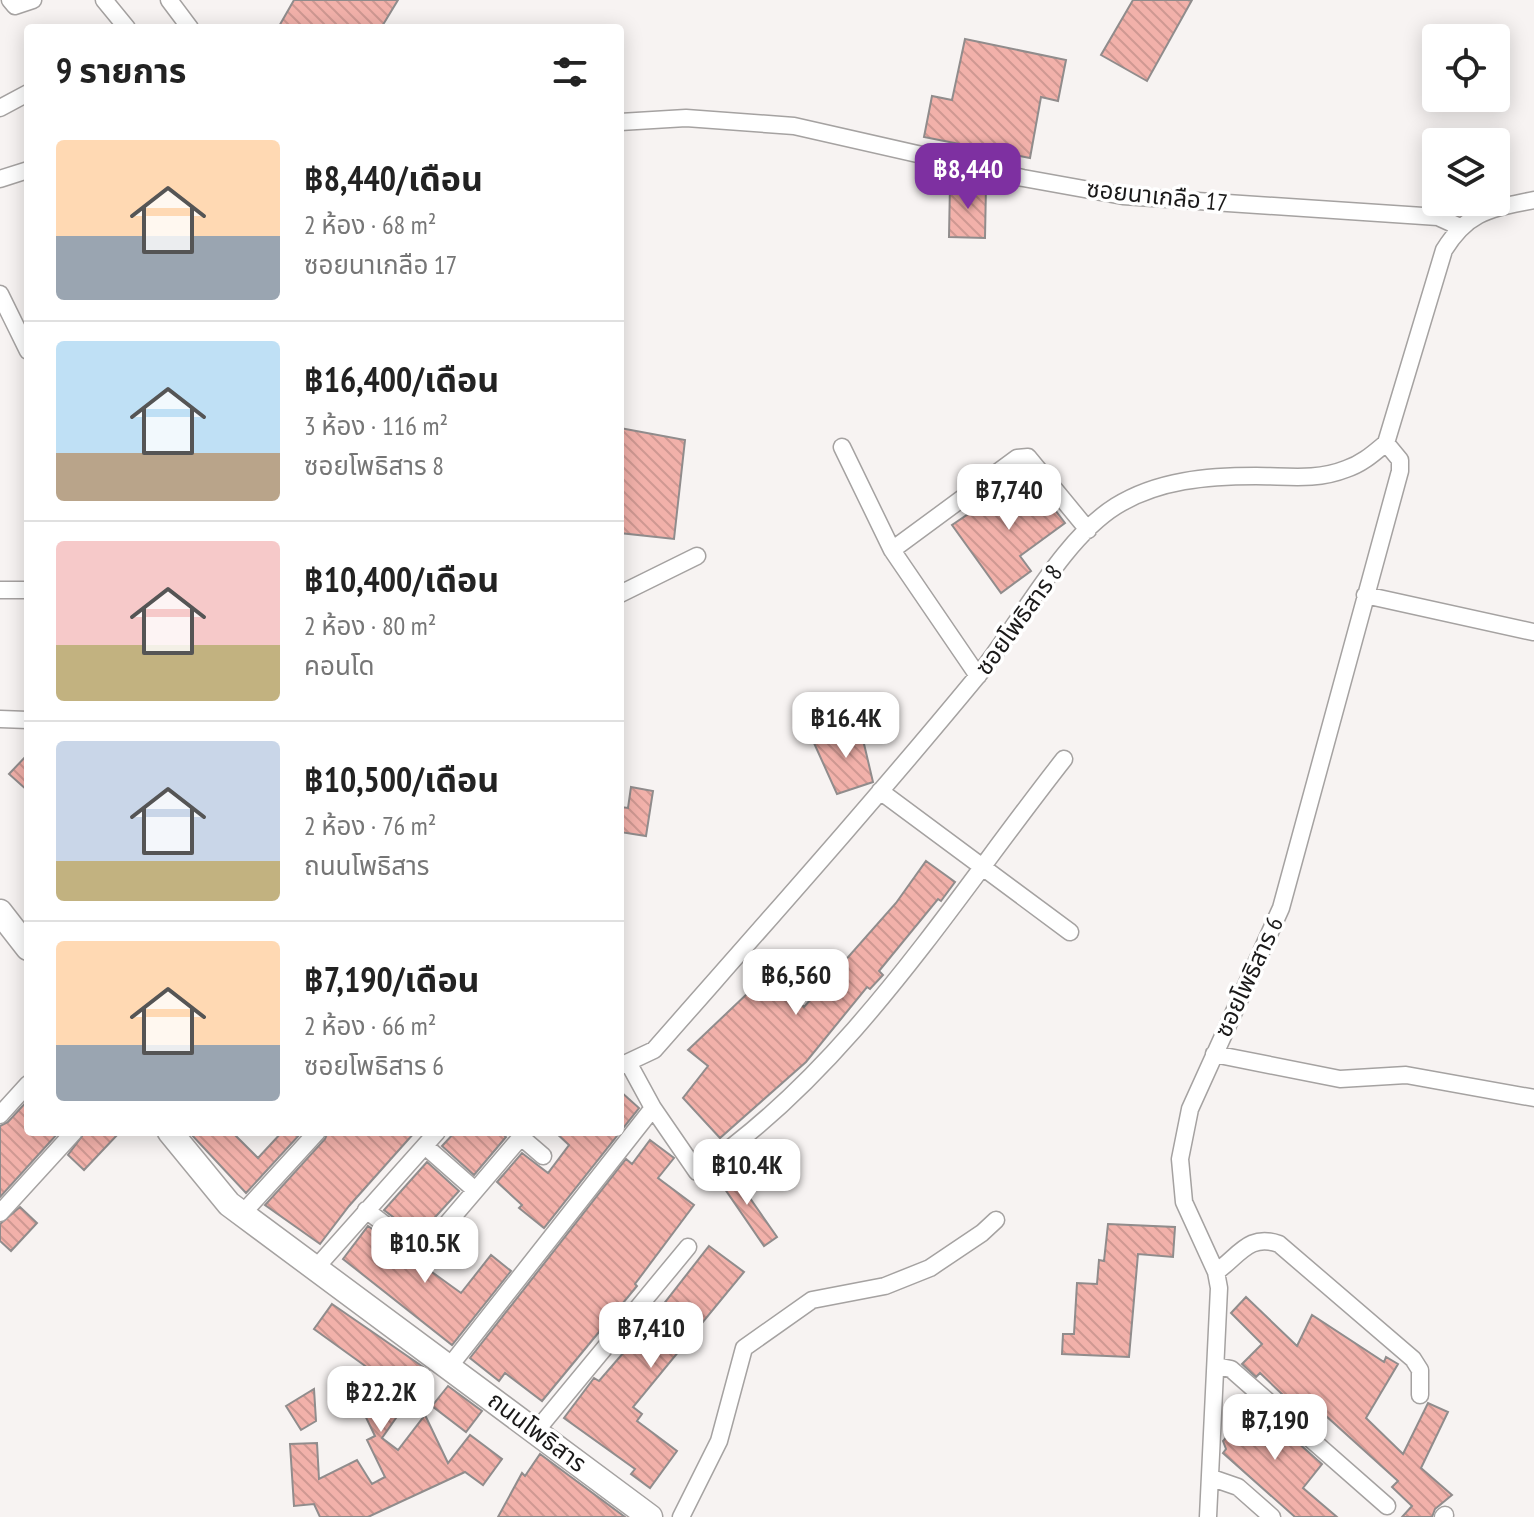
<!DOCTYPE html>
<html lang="th">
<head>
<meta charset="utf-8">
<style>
  :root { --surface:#fff; --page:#f2f2f2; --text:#222; --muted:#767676; --line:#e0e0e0; --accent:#7e30a1 }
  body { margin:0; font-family:"PT Sans Narrow","Noto Sans Thai",sans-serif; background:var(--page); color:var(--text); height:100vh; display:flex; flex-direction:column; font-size:30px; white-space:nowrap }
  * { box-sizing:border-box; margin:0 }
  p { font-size:26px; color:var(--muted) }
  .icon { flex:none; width:44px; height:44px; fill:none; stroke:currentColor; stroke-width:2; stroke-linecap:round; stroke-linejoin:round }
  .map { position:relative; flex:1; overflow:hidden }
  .panel { position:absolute; left:24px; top:24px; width:600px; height:1112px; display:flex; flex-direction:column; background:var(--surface); border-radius:8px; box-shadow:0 4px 20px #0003 }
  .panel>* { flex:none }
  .controls { position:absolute; left:1422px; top:24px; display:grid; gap:16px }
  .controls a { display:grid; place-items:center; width:88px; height:88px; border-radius:8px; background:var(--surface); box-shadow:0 4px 20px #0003; font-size:40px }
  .price { position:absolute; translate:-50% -68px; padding:0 18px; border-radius:16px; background:#fff; color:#222; font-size:26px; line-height:52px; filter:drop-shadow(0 2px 4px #0008) }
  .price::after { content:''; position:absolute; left:50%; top:48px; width:24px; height:18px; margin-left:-12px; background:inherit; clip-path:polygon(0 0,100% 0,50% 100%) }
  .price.selected { background:var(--accent); color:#fff }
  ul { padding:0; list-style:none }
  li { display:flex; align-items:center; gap:24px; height:200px; padding:0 32px }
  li+li { border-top:2px solid var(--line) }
  li span { display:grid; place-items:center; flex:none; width:224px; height:160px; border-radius:8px; color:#555 }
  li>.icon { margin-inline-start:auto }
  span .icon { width:96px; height:96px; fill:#fffc; stroke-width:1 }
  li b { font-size:34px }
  h2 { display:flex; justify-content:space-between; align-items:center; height:96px; padding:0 32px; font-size:34px }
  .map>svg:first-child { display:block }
  .building { fill:url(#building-back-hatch); stroke:#908c8c; stroke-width:2 }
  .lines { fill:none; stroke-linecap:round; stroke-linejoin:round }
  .street-casing { stroke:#a5a2a1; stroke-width:19 }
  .secondary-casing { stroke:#a5a2a1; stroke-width:27 }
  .street { stroke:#fff; stroke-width:16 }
  .secondary { stroke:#fff; stroke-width:24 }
  .labels { text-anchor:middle; stroke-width:7; stroke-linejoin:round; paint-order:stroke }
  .street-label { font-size:24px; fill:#1a1919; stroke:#fff }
</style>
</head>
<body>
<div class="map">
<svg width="1534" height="1517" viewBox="0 0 1534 1517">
  <defs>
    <pattern id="building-back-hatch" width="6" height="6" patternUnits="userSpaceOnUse" patternTransform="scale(2)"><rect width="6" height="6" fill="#f2b1aa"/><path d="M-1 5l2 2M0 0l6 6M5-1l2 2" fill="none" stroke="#cf9892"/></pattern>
  </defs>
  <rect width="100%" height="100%" fill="#f7f3f2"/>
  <path class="building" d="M294,0h104l-17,28h-103z
    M1133,0h59l-45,81 -46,-26z
    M965,39l101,21 -8,41 -17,-4 -11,61 -106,-21 8,-41 20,4z
    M950,184l36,1 -1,53 -36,-1z
    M620,428l65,12 -11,99 -54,-6z
    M1030,477l35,46 -45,33 11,15 -30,22 -49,-68 31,-21 3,4z
    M860,727l13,55 -36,12 -23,-51z
    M28,754v37l-19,-17z
    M631,787l22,4 -7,45 -26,-4v-25l8,1z
    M926,861l29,21 -14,19 -3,-2 -59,72 4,4 -13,14 -3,-2 -61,75 -86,76 -37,-40 25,-32 -20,-16 82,-78 34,35 92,-104z
    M620,1091l19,17 -95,120 -25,-20 3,-3 -25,-23 25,-29 26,20 21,-28 -14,-13h65z
    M28,1100v32h31l-59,65v-71l8,-4z
    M85,1132h35l-36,38 -16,-15z
    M189,1132h43l26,26 24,-26h20l-56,61z
    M328,1132h87l-66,74 -29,38 -55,-39 60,-66z
    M455,1132h45l6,5 -32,38 -32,-29z
    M650,1140l24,18 -16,20 36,27 -59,79 2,2 -95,115 -37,-28 -6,8 -29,-23 156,-199 6,5z
    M427,1162l32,29 -41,45 -34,-26z
    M729,1168l48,69 -13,9 -48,-70z
    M20,1207l17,16 -26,28 -11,-10v-17z
    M1108,1224l67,3 -2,30 -35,-3 -9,103 -67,-3 1,-20h11l3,-51 20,1 2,-24 5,1z
    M368,1226l93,67 30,-38 20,16 -59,74 -109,-86z
    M709,1246l35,26 -111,135 9,7 -5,7 40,30 -27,37 -19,-14 4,-5 -71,-51 30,-40 5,3 45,-52z
    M1246,1297l51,49 15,-31 72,47 2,-5 12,7 -32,54 37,36 25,-51 20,9 -27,56 31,27 -17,14 -3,8h-30l10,-11 -20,-19 6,-6 -82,-74 -10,10 -46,-44 -4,4 -14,-13 20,-20 -31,-31z
    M332,1304l97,67 -47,67 16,12 27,-35 23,48 22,-28 32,24 -19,26 -18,-13 -97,45h-48l-6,-13 -20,2 -4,-62 27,-1 2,36 38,-19 15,24 13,-7 -18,-37 8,-4 -15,-31 -8,3 -12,-27 28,-13 -54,-39z
    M448,1386l34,25 -16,21 -34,-26z
    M314,1389l2,32 -15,9 -15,-24z
    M1251,1401l71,63 -19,24 34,29h-42l-72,-64 3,-4 -3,-8 17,-19 -3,-3z
    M540,1454l85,63h-127l24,-44 3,3z"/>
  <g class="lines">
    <g class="street-casing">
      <path id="street" d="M10,0l5,6 18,-6
        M104,0l23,28
        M169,0l21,28
        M0,108l28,-15
        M620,122l66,-4 108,8 229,52 100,18 315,21 22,10
        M0,179l28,-9
        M0,294l28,57
        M842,447l50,103 86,126
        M892,550l125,-92 11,-1 60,73
        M0,590h28
        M620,594l77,-38
        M1365,595l168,37
        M0,719l28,1
        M880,791l190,141
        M1214,1054l126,25 66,-4 128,23
        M629,1064l24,44 44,64c152,-102 255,-271 367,-413
        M620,1066l34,-16c108,-123 217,-245 321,-371 43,-51 85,-138 141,-173 42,-26 92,-30 140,-30 31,0 60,5 90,-7 16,-5 28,-16 40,-26l58,-193c25,-40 47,-41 90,-50
        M0,1115l28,-31
        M425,1146l50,44
        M366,1210l56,43 99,-116 22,19
        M0,1213l74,-81
        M242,1214l75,-82
        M314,1270l123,-138
        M1216,1272c23,-16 33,-39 63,-28l134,115 7,11v25
        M1216,1366l15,3 156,137
        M449,1367l204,-259
        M536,1431l152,-184
        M1212,1478l26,9 34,30
        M681,1517l38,-76 25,-93 68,-48 73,-14 45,-18 52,-35 14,-13
        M1208,1517l11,-229 -3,-16 -32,-70 -4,-43 10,-50 91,-201 119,-437v-11l-14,-17
        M1443,1517l2,-2"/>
    </g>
    <g class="secondary-casing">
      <path id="secondary" d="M0,912l28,36
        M170,1132l59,72 421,313"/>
    </g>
    <use href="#street" class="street"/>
    <use href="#secondary" class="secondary"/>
  </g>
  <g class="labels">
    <g class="street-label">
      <text transform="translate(1157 196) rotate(6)" y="8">ซอยนาเกลือ 17</text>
      <text transform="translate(1019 620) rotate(-54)" y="8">ซอยโพธิสาร 8</text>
      <text transform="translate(1249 977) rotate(-65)" y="8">ซอยโพธิสาร 6</text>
      <text transform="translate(537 1432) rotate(37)" y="8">ถนนโพธิสาร</text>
    </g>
  </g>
</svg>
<div class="controls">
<a><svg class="icon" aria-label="locate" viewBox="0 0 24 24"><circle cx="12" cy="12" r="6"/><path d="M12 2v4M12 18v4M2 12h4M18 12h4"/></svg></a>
<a><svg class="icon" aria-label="layers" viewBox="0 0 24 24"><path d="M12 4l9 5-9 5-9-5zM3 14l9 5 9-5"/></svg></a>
</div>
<b class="price selected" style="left:968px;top:211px">฿8,440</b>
<b class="price" style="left:1009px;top:532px">฿7,740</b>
<b class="price" style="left:846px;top:760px">฿16.4K</b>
<b class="price" style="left:796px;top:1017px">฿6,560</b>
<b class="price" style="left:747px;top:1207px">฿10.4K</b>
<b class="price" style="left:425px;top:1285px">฿10.5K</b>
<b class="price" style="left:651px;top:1370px">฿7,410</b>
<b class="price" style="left:381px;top:1434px">฿22.2K</b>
<b class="price" style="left:1275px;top:1462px">฿7,190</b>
<section class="panel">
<h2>9 รายการ<svg class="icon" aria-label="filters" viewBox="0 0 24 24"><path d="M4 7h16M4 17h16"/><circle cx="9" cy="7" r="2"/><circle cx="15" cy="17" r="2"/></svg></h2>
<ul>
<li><span style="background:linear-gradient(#ffd9b3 60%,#9aa5b1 0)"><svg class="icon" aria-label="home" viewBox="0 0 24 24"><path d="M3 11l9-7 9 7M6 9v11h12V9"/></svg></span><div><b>฿8,440/เดือน</b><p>2 ห้อง · 68 m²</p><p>ซอยนาเกลือ 17</p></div></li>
<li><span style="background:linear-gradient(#bfe0f5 70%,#b9a48a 0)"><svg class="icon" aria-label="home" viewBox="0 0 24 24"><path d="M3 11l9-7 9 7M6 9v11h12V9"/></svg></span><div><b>฿16,400/เดือน</b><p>3 ห้อง · 116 m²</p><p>ซอยโพธิสาร 8</p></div></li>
<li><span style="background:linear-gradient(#f6c9c9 65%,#c2b280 0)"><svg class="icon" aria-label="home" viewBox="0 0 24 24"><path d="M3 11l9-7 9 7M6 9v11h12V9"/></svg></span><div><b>฿10,400/เดือน</b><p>2 ห้อง · 80 m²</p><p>คอนโด</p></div></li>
<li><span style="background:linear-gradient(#c9d6e8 75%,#c2b280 0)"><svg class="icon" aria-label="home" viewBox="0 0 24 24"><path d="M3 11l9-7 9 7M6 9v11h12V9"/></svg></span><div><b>฿10,500/เดือน</b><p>2 ห้อง · 76 m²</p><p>ถนนโพธิสาร</p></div></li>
<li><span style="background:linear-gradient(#ffd9b3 65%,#9aa5b1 0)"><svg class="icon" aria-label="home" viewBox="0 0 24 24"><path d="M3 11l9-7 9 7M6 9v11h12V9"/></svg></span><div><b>฿7,190/เดือน</b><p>2 ห้อง · 66 m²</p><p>ซอยโพธิสาร 6</p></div></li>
</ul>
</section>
</div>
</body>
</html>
